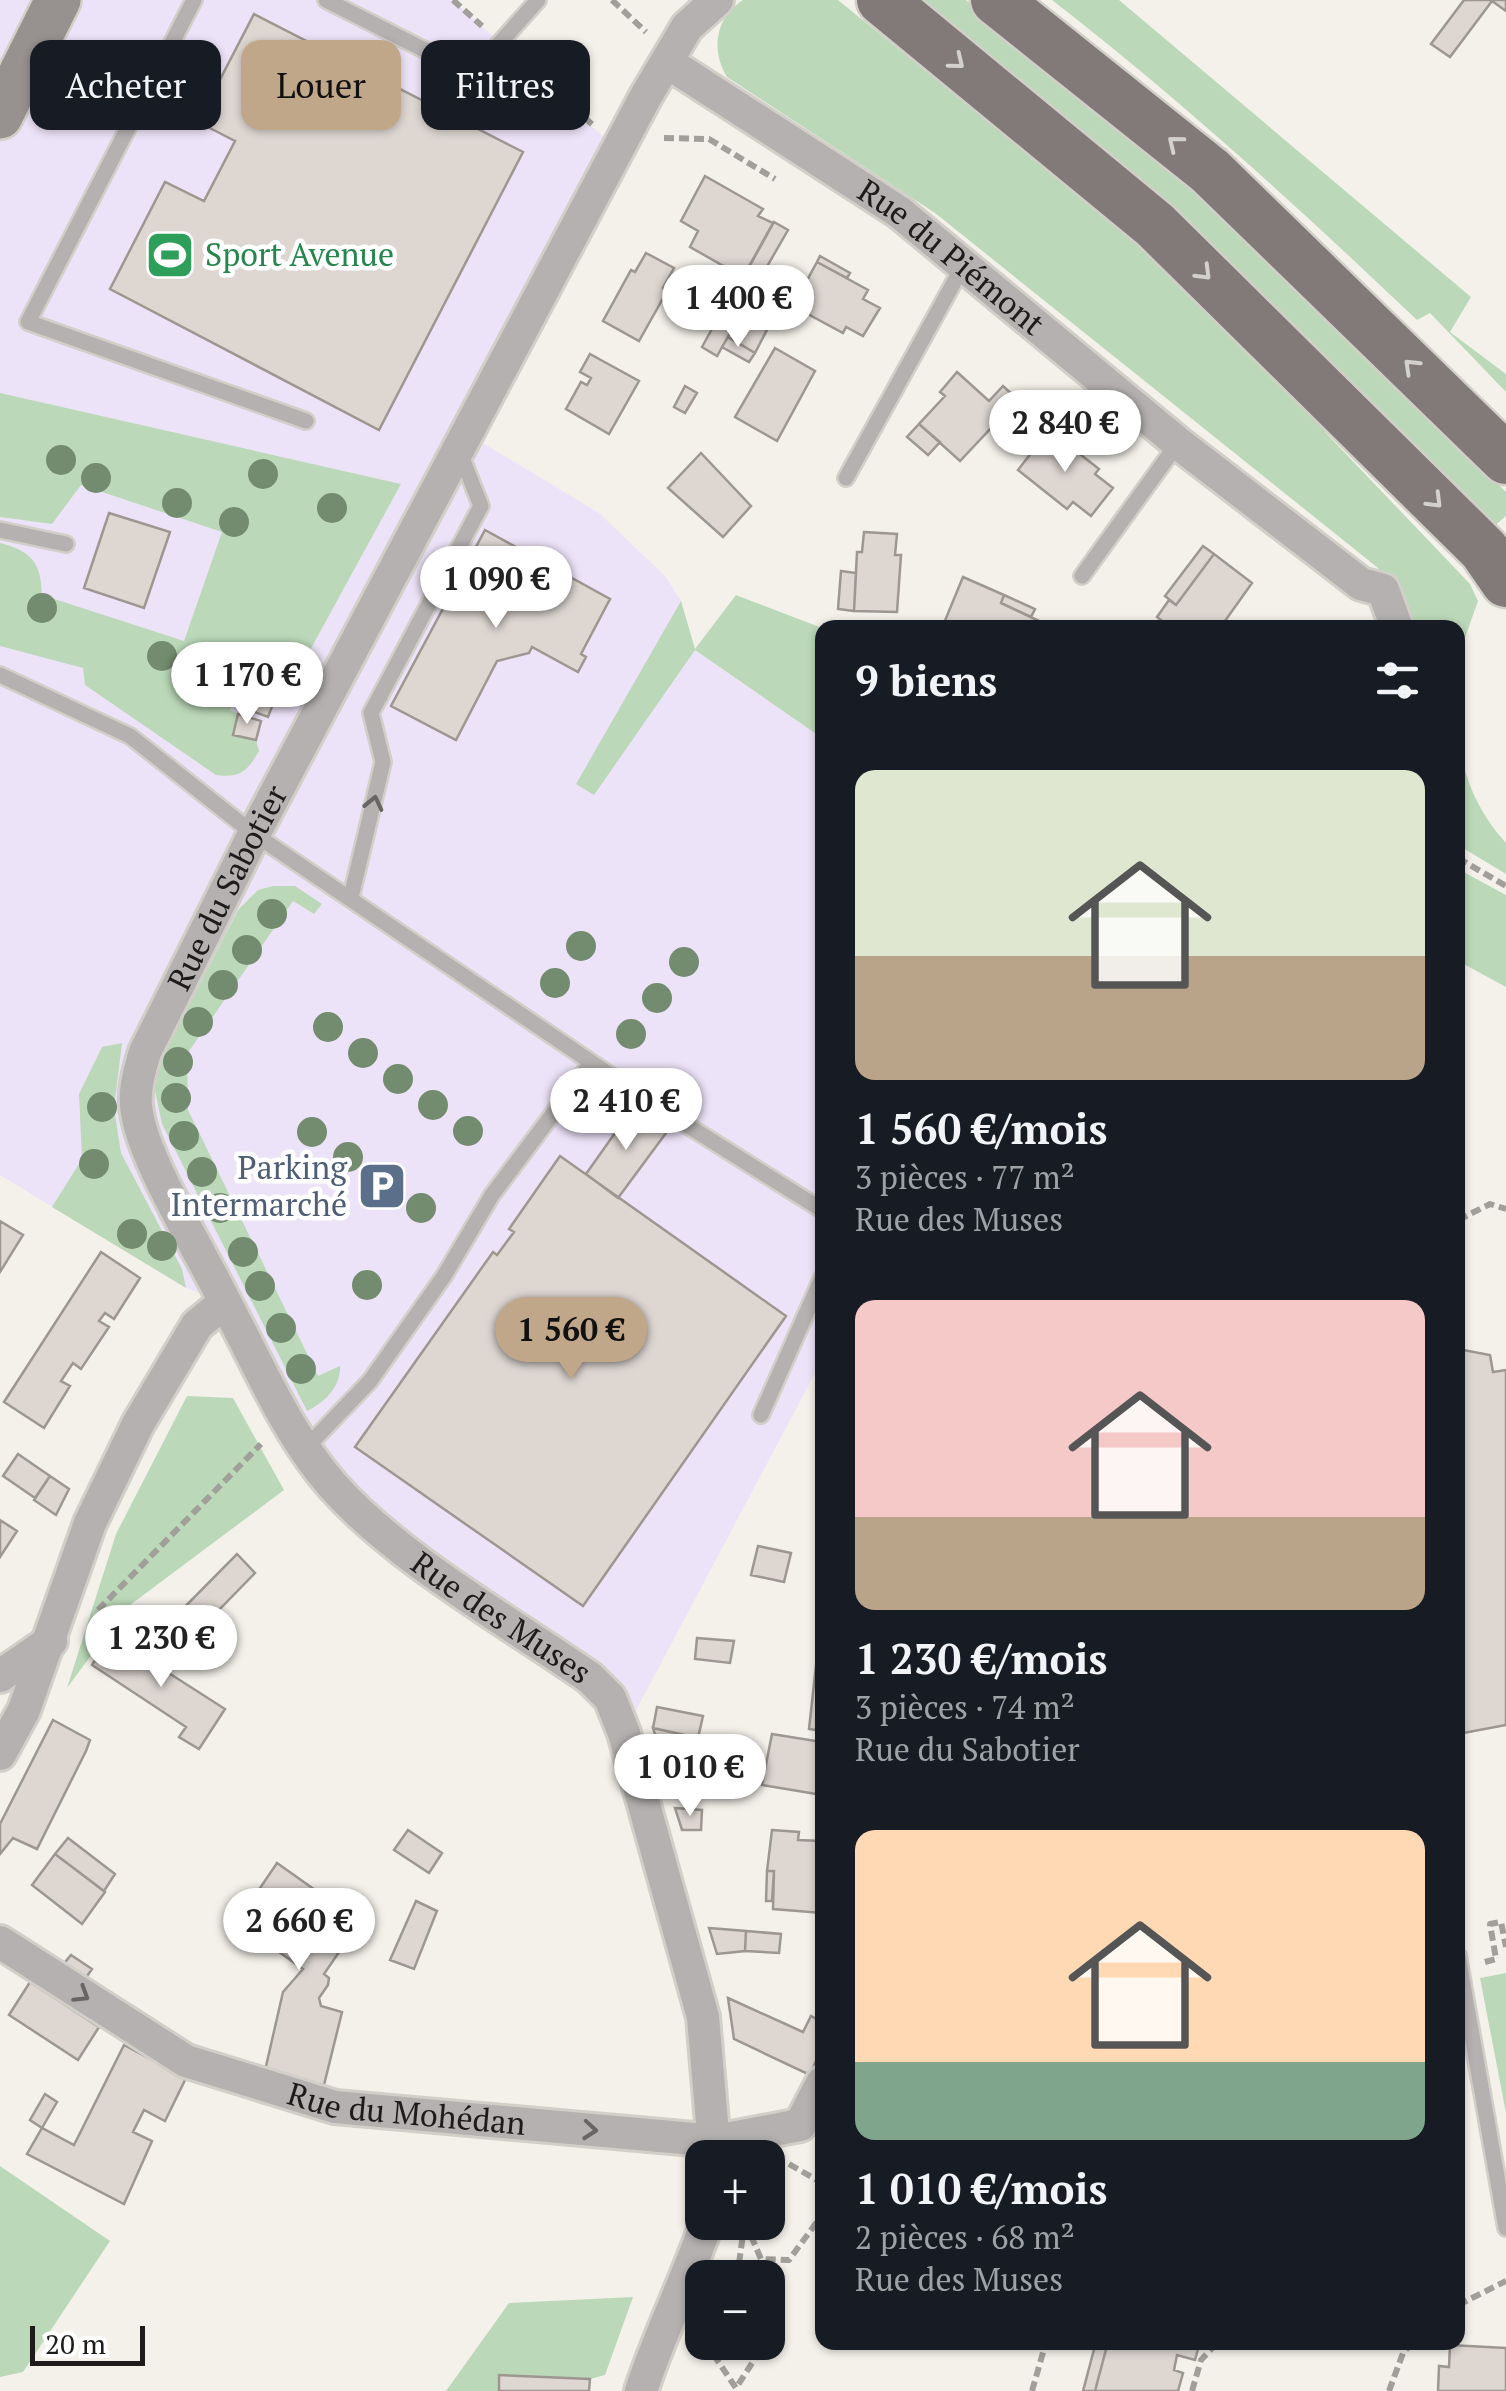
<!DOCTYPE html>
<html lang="fr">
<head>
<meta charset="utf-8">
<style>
  :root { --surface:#171b24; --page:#242831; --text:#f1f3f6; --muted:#9ea1a6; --accent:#c1a78a }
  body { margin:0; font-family:"PT Serif",serif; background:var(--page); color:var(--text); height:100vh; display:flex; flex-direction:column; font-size:38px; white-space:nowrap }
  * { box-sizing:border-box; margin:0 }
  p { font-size:32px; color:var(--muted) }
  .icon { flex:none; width:55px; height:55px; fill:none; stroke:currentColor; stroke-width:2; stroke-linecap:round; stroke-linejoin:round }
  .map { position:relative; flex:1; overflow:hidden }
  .drawer { position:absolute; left:815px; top:620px; width:650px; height:1730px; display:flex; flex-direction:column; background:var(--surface); border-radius:20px; box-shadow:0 2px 8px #0004 }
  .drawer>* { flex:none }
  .top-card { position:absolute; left:30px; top:40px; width:635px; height:90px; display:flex; gap:20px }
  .controls { position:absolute; left:685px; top:2140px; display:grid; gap:20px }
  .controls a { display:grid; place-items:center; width:100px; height:100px; border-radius:20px; background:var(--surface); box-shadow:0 2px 8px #0004; font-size:50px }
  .scale { position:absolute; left:30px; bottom:25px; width:115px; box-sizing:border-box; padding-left:10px; border:5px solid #1d1c1a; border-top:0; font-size:28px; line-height:35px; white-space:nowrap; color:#1d1c1a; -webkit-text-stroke:8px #fff; paint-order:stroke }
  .price { position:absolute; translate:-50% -85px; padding:0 22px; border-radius:35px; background:#fff; color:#222; font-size:32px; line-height:65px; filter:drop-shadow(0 2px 5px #0008) }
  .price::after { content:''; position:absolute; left:50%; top:60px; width:30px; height:22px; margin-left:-15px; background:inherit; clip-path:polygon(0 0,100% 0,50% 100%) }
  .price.selected { background:var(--accent); color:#111 }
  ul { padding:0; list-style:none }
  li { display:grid; align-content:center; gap:20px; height:530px; padding:0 40px }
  li span { display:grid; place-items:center; height:310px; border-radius:20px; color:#555 }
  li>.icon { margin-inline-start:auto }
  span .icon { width:180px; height:180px; fill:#fffc; stroke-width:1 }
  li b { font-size:42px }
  h2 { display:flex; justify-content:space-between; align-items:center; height:120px; padding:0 40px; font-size:42px }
  .pill { padding:0 35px; border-radius:20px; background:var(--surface); box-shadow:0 2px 8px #0004; font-size:35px; line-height:90px }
  .pill.selected { background:var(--accent); color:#111 }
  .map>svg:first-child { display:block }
  .commercial { fill:#ede3f8 }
  .green { fill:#bbd9b8 }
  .building { fill:#ddd6d1; stroke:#9d9792; stroke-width:2.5 }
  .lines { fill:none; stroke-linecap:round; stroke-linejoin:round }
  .service-casing { stroke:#d2cfc9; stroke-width:20 }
  .minor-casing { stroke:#d2cfc9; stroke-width:38 }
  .secondary-casing { stroke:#d2cfc9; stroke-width:50 }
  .primary-casing { stroke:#d2cfc9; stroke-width:55 }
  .path { stroke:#a19f9a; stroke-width:6; stroke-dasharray:10 5; stroke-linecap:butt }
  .service { stroke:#b4b1b0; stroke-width:15 }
  .minor { stroke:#b4b1b0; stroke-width:32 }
  .secondary { stroke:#979190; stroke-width:45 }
  .primary { stroke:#817a79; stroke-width:50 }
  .tree { fill:#738b6e }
  .oneway { stroke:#d3d0d0 }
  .oneway2 { stroke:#686665 }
  .labels { text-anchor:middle; stroke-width:9; stroke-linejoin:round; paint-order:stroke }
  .leisure-label { font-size:32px; fill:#27864d; stroke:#fff; text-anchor:start }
  .street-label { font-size:32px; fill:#1d1c1a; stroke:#fff }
  .service-label { font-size:32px; fill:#4e5e75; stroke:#fff; text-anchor:end }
</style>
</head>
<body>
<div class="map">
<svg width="1506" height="2391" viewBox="0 0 1506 2391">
  <rect width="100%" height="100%" fill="#f4f1ea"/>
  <path class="commercial" d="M0,0h453l165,150 -150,284 131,79 66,63 16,25 14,49 127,88v622l-198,373 -14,-35 -238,-172 -147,-224 -39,-14 -186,-113z"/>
  <path class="green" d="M743,0h95l282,229 208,197 -3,6 145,152 8,17 -17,48 -3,27v-48l-53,-1 -6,-34 -21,-25 -443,-355 -208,-136c-17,-28 -11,-60 16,-77z
    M907,0h59l123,98 139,116 278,278v24l-14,12c-178,-196 -375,-367 -585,-528z
    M1052,0h67l352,297 -21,35 56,42v18l-76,-79 -13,7c-118,-112 -237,-221 -365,-320z
    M0,393l401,91 -104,190 -13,2 -33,-10 -21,44 8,4 -5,21 23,5 3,11c-12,21 -19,27 -43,24l-131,-90 -2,-17 -83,-22v-103c32,8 41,20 42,52l142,46 38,-109 -141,-47 -29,39 -52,-7z
    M736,595l86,33v110l-127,-88 -101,145 -18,-11 105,-183 14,48z
    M1458,738c6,41 20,74 48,105v31l-48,-29z
    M1458,869l48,26v92l-48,-26z
    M273,886h22l27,18 -8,10 -21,-13 -106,153 1,56 130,266 22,-10c1,21 -16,37 -33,45l-145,-287 -8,-38 6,-24 78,-152 20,-20z
    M122,1043l-8,65 7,45 61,116 4,19 -134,-81 30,-48 -3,-65 23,-47z
    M187,1396l46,2 51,92 -158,118 -59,80 49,-154z
    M1506,1973v140l-26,-135z
    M0,2166l110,75 -87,131 -23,5z
    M633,2297l-28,78 -15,4 -90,-4 -1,16h-53l63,-88z"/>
  <path class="building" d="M1464,0h42v11l-14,-10 -42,56 -19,-13z
    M254,14l269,138 -144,278 -269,-141 55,-107 39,19 31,-60 -37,-19z
    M705,176l58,33 -5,7 15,7 -30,54 -53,-30 8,-16 -17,-10z
    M774,222l14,8 -27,47 -13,-8z
    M646,253l28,15 -11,20 4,3 -28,50 -36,-20 28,-51 4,2z
    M820,256l30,17 -3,5 -30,-16z
    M817,262l51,28 -5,9 17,9 -17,28 -17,-9 -3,6 -50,-27z
    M761,278l27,15 -17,29 -26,-15z
    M735,287l16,9 -34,60 -15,-9z
    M745,307l26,15 -16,31 -27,-16z
    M728,337l27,16 -6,9 -27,-15z
    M775,348l40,23 -38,70 -42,-24z
    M590,354l49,27 -30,53 -43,-25 15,-27 6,3 4,-7 -11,-6z
    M957,372l32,29 14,-15 25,23 -24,26 -11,-9 -33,35 -41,-37 26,-28 -5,-4z
    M685,386l12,7 -12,20 -11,-6z
    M919,424l21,18 -12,13 -21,-18z
    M1049,430l50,39 -4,5 18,14 -22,28 -18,-14 -6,7 -49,-39z
    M701,453l50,53 -28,31 -55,-49z
    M109,513l61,19 -26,76 -60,-20z
    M485,530l125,69 -29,55 5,3 -8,15 -46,-25 -3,6 -32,8 -41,79 -65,-34z
    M864,532l33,2 -2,21h6l-4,57 -43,-1 3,-59h5z
    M1203,546l11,8 -38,51 -11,-9z
    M1214,554l38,29 -32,45h-49l-14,-11 12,-17 7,5z
    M841,571l15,2 -2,38 -16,-2z
    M963,577l41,18 -3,8 53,25h-99l-11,-5z
    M1004,595l31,14 -4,8 -30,-14z
    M251,665l33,11 -16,41 -32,-12z
    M238,714l23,7 -5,19 -23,-5z
    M632,1109l34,24 -48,65 -32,-24z
    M560,1156l226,160 -203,290 -228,-159 138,-195 4,3 17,-23 -5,-3z
    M0,1221l23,14 -23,37z
    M101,1252l39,26 -26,41 -9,-6 -6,8 10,6 -28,42 -8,-6 -12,18 9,5 -26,42 -40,-26z
    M1458,1349l32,6 3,17 13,-2v355l-48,9z
    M18,1454l32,22 -15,22 -32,-22z
    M50,1476l19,13 -13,26 -22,-15z
    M0,1520l17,11 -17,26z
    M758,1546l33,7 -7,29 -33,-7z
    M237,1554l18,19 -86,88 -21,-17z
    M111,1636l114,73 -26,40 -20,-12 7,-10 -94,-62z
    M697,1638l37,3 -4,22 -35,-4z
    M818,1648h4v83l-13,-2z
    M657,1707l46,9 -5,22 -45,-10z
    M53,1720l37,20 -4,11 -49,98 -24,-11 -13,16v-30z
    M653,1728l45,10 -3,17 -36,-8z
    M772,1734l50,8v53l-60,-10z
    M675,1808l27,2 -1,20h-19z
    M408,1830l34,23 -13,20 -35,-23z
    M772,1830l27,2 -1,8 24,1v72l-49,-4 1,-38h-7z
    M68,1838l47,36 -11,17 -49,-37z
    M55,1854l50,38 -23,32 -50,-39z
    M277,1863l72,51 -13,17 12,8 -24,35 5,4 -1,7 -9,13 2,8 21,6 -18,73h-22l-38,-10 19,-83 20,-23 -66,-47z
    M767,1871h7l-2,30h-6z
    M416,1901l21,10 -23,58 -24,-9z
    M709,1928l37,3 -1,20 -28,3z
    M746,1931l35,3 -2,19 -34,-2z
    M71,1955l21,14 -9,13 -22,-15z
    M30,1982l69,45 -21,33 -69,-45z
    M728,1998l75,34 8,-16 11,6v25l-12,28 -76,-36z
    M124,2045l62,33 -21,43 -21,-11 -11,22 19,9 -28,63 -97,-50 15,-26 32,17z
    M45,2094l12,8 -15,26 -12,-8z
    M1096,2342h12l-13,49h-12z
    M1108,2342h92l-5,18 -18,-5 -3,15 9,3 -5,18h-83z
    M1450,2345l56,3v43h-68l1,-25 10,1z
    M499,2375l91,4 -1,12h-90z"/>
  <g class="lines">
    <g class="service-casing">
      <path id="service" d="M194,0l-166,322 278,99
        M326,0l146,74 66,-74
        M846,478l117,-212
        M0,530l66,14
        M1082,576l96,-133
        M0,675l130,61 124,98 396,268 172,108
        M351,897l32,-135 -12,-49 110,-207 -21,-53
        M761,1415l61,-137
        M305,1449l65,-68 74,-105 48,-81 99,-132
        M1458,1956l48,272"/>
    </g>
    <g class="minor-casing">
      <g id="minor">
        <path id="s1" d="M667,62l232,150 279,231 183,141 22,6 14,38"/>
        <path id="s2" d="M225,1302c33,61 62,132 108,184 65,73 175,135 257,192l20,20 14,35 79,284 12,141"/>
        <path d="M0,1676l51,-35"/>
        <path id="s3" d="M0,1754l24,-44 66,-187 48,-99 59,-99 28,-23c-24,-50 -80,-139 -88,-189 -4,-20 2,-41 8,-61l109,-218 392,-738 41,-69 30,-27"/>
        <path id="s4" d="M0,1942l186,119 149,46 381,34 84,-16 22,-42"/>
        <path d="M641,2391c19,-58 46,-111 66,-169"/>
      </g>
    </g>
    <g class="secondary-casing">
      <path id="secondary" d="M0,116l58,-116"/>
    </g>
    <g class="primary-casing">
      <path id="primary" d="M882,0l273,225 329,325 22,32
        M996,0l214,171 296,288"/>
    </g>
    <path class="path" d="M453,0l29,26
      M612,0l34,32
      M517,58l77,68
      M664,138l45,1 66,40
      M1458,858l48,28
      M1458,1220l32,-16 16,5
      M98,1610l163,-166
      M1485,1962l11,-3 -6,-35 11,-2 5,25
      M789,2164l33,19
      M745,2222l16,37 28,1 33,-45
      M737,2278l6,-44
      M1458,2305l48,-24
      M705,2342l31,46 20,-31 -7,-15
      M1032,2391l14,-49
      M1192,2391l9,-31 17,-18
      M1389,2391l14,-38 10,-11"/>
    <use href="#service" class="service"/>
    <use href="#minor" class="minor"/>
    <use href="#secondary" class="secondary"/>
    <use href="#primary" class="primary"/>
  </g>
  <g class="tree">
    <circle cx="61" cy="460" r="15"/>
    <circle cx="263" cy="474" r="15"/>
    <circle cx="96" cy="478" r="15"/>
    <circle cx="177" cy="503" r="15"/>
    <circle cx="332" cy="508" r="15"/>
    <circle cx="234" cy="522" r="15"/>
    <circle cx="42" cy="608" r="15"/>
    <circle cx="162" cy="656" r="15"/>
    <circle cx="272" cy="914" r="15"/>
    <circle cx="581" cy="946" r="15"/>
    <circle cx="247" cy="950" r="15"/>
    <circle cx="684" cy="962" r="15"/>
    <circle cx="555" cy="983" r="15"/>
    <circle cx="223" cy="985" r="15"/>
    <circle cx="657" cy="998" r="15"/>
    <circle cx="198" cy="1022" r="15"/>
    <circle cx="328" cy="1027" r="15"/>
    <circle cx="631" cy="1034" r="15"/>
    <circle cx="363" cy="1053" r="15"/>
    <circle cx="178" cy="1062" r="15"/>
    <circle cx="398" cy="1079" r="15"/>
    <circle cx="176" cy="1098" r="15"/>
    <circle cx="433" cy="1105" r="15"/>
    <circle cx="102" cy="1107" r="15"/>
    <circle cx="468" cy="1131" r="15"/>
    <circle cx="312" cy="1132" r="15"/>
    <circle cx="184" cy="1136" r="15"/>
    <circle cx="348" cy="1157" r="15"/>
    <circle cx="94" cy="1164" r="15"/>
    <circle cx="202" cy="1172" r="15"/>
    <circle cx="385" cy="1183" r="15"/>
    <circle cx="220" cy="1208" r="15"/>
    <circle cx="421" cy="1208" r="15"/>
    <circle cx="132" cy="1234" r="15"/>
    <circle cx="162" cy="1246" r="15"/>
    <circle cx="243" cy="1252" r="15"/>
    <circle cx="367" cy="1285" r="15"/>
    <circle cx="260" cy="1286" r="15"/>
    <circle cx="281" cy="1328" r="15"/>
    <circle cx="301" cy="1369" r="15"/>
  </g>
  <defs><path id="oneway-chevron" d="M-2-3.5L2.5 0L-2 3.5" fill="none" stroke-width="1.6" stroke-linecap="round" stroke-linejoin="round" transform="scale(2.5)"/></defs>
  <g class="oneway">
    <use href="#oneway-chevron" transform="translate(957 62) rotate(39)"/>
    <use href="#oneway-chevron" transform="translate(1175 143) rotate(-141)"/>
    <use href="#oneway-chevron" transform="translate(1204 273) rotate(45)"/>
    <use href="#oneway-chevron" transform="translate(1411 366) rotate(-136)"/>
    <use href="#oneway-chevron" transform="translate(1435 501) rotate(45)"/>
  </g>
  <g class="oneway2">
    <use href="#oneway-chevron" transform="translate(374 803) rotate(-77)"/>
    <use href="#oneway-chevron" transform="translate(82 1995) rotate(32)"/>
    <use href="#oneway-chevron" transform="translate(590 2130) rotate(5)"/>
  </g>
  <defs>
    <g id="stadium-square" transform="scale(2.5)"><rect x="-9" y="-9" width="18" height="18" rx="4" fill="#2e9e5b" stroke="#fff"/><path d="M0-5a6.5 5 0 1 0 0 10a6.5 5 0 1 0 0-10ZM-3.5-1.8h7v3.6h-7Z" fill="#fff"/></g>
    <g id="parking-square" transform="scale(2.5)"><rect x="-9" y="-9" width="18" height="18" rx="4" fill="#5c6f8a" stroke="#fff"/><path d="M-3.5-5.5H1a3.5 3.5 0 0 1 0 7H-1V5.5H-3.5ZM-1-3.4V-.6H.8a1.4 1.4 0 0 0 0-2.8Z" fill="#fff"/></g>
  </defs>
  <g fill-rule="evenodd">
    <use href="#stadium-square" x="170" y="255"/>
    <use href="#parking-square" x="382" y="1186"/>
  </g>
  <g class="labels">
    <g class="leisure-label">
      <text x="205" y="266">Sport Avenue</text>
    </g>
    <g class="street-label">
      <text dy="11" stroke="none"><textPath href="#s1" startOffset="345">Rue du Piémont</textPath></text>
      <text dy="11" stroke="none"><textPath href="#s3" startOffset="965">Rue du Sabotier</textPath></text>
      <text dy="11" stroke="none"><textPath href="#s2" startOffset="428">Rue des Muses</textPath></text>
      <text dy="11" stroke="none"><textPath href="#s4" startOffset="448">Rue du Mohédan</textPath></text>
    </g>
    <g class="service-label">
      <text x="347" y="1179">Parking<tspan x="347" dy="37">Intermarché</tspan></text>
    </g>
  </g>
</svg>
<div class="controls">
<a>+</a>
<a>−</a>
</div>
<div class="scale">20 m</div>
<b class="price" style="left:738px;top:350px">1 400 €</b>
<b class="price" style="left:1065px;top:475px">2 840 €</b>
<b class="price" style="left:496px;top:631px">1 090 €</b>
<b class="price" style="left:247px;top:727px">1 170 €</b>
<b class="price" style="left:626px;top:1153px">2 410 €</b>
<b class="price selected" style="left:571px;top:1382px">1 560 €</b>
<b class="price" style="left:161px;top:1690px">1 230 €</b>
<b class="price" style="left:690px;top:1819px">1 010 €</b>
<b class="price" style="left:299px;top:1973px">2 660 €</b>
<div class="top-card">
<a class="pill">Acheter</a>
<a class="pill selected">Louer</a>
<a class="pill">Filtres</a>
</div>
<section class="drawer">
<h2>9 biens<svg class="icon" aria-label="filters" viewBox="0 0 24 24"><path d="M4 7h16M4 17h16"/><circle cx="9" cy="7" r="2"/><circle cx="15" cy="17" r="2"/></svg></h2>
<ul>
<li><span style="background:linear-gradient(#dfe7d0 60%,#b9a48a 0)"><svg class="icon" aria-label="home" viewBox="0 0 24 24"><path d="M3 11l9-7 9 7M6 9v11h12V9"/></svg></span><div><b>1 560 €/mois</b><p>3 pièces · 77 m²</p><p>Rue des Muses</p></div></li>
<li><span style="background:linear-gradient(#f6c9c9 70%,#b9a48a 0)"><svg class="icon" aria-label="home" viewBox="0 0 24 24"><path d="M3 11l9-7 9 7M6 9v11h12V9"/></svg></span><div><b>1 230 €/mois</b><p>3 pièces · 74 m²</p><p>Rue du Sabotier</p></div></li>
<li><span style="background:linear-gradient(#ffd9b3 75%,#7fa58c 0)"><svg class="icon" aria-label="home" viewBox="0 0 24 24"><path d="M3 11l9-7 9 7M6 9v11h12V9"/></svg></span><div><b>1 010 €/mois</b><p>2 pièces · 68 m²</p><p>Rue des Muses</p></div></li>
</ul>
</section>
</div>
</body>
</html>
